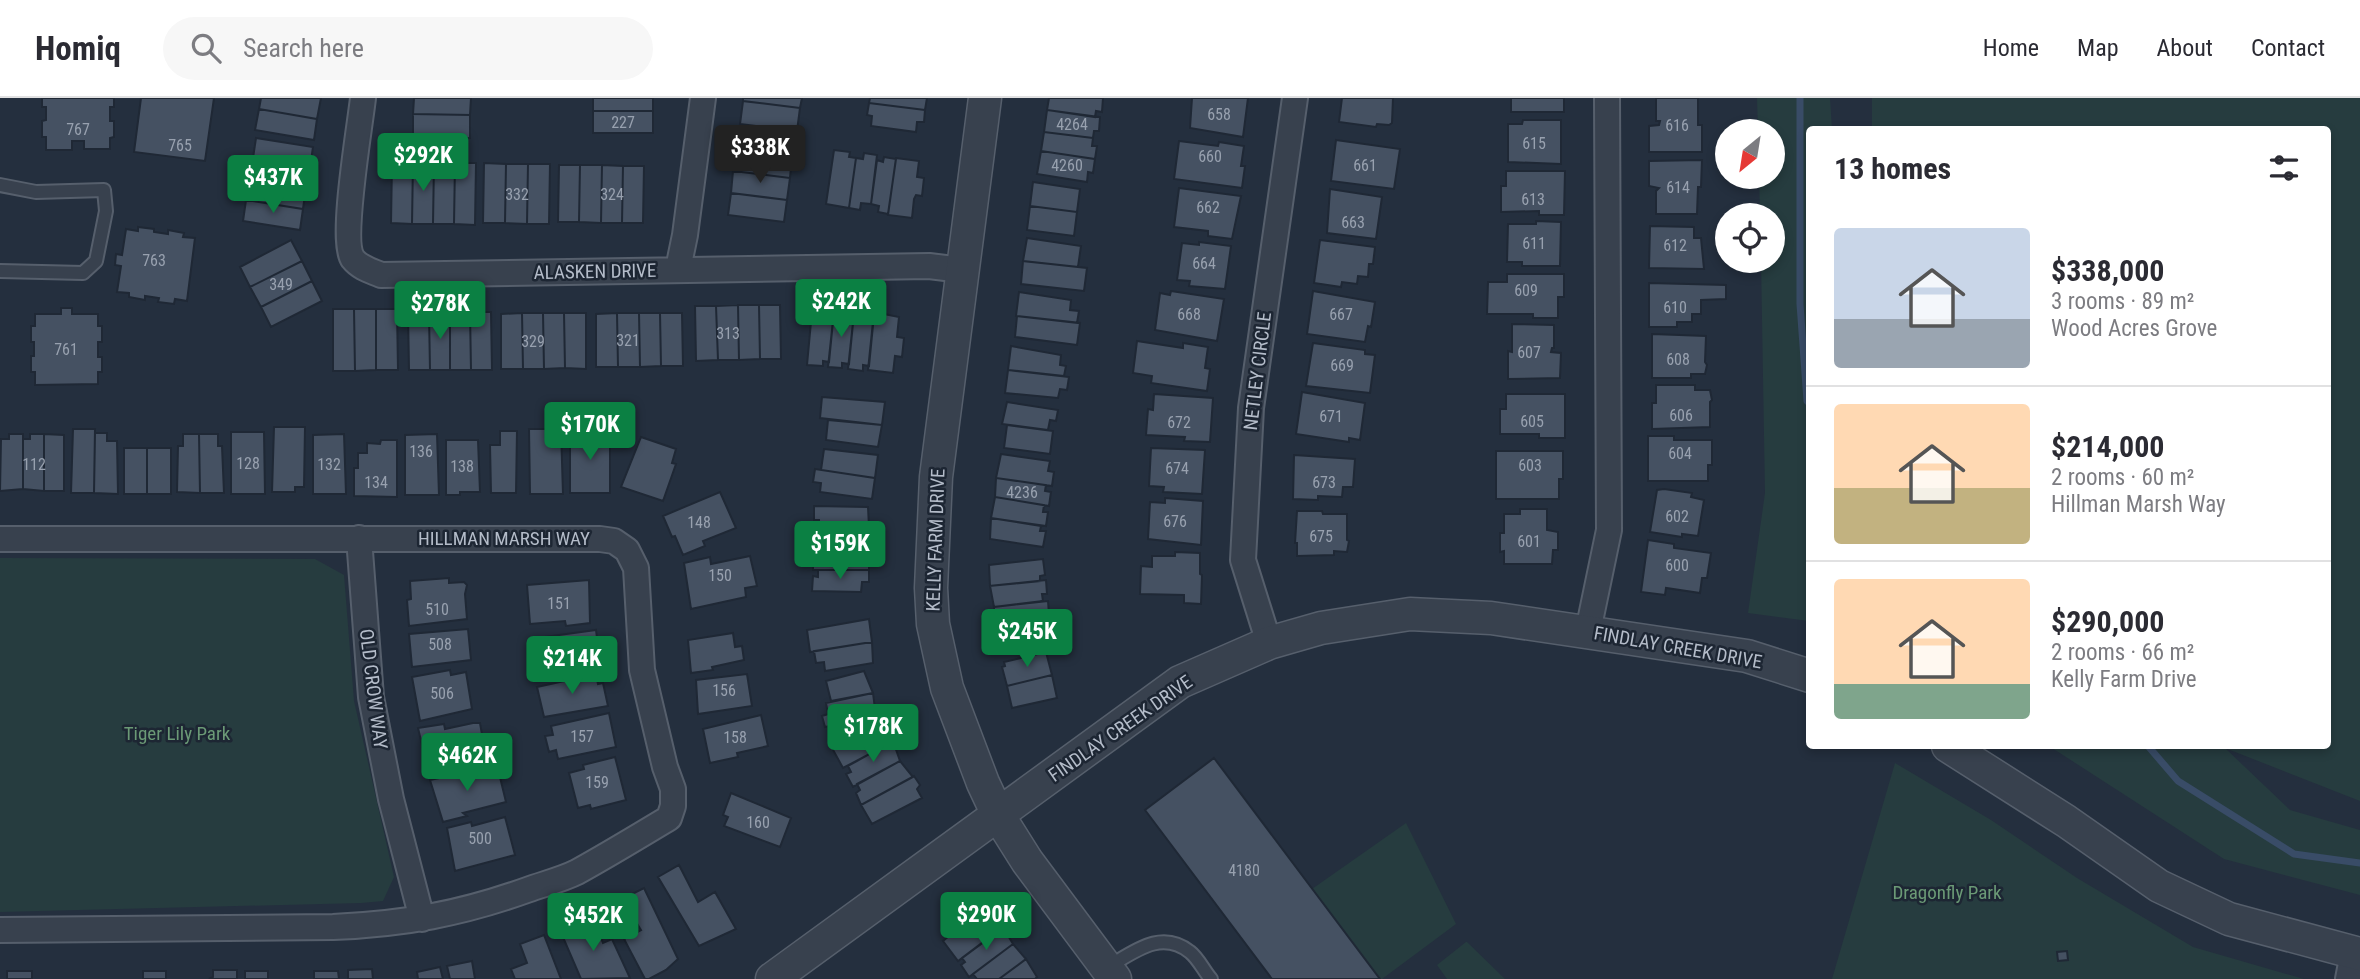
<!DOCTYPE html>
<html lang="en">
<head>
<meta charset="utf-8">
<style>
  :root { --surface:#fff; --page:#f7f7f7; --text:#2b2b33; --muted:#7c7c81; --line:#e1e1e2; --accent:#0b8043 }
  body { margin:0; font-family:"Roboto Condensed",sans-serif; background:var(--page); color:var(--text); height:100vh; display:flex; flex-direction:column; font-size:26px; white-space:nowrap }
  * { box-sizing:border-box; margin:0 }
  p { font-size:23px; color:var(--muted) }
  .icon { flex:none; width:38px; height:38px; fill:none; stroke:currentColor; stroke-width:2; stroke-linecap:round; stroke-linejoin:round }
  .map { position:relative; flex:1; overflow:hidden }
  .sheet { position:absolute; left:1806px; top:28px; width:525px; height:623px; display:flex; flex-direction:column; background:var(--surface); border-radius:7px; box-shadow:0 4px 10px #0003 }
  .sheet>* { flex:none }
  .needle { width:46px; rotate:210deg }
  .tools { position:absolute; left:1715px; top:21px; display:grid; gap:14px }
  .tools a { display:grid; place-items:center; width:70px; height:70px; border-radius:50%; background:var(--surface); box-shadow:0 4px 10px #0003; font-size:35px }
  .price { position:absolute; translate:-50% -60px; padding:0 16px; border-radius:7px; background:var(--accent); color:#fff; font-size:23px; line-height:46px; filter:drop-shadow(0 2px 4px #0008) }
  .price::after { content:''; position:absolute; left:50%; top:42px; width:21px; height:16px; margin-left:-10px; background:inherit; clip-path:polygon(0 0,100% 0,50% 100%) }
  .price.selected { background:#222; color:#fff }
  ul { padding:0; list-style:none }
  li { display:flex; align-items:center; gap:21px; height:175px; padding:0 28px }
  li+li { border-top:2px solid var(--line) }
  li span { display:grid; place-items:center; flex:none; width:196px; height:140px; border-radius:7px; color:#555 }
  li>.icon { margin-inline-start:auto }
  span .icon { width:84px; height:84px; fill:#fffc; stroke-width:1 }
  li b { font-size:30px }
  h2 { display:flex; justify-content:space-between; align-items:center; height:84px; padding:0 28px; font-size:30px }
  header { display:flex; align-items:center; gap:42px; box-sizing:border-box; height:98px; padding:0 35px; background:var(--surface); border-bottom:2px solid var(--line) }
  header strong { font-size:33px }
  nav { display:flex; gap:38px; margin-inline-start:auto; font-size:24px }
  .search { width:490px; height:63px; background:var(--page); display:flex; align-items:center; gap:18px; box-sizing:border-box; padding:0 24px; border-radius:38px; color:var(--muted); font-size:26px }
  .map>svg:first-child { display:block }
  .green { fill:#263c3f }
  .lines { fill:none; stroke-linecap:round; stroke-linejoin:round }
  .stream { stroke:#394c67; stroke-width:7 }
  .building { fill:#455162; stroke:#1f2835; stroke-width:2 }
  .service-casing { stroke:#565f6c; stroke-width:16 }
  .minor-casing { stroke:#565f6c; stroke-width:28 }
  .tertiary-casing { stroke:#565f6c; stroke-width:35 }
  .service { stroke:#38414e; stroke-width:12 }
  .minor { stroke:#38414e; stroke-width:24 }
  .tertiary { stroke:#38414e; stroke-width:32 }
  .labels { text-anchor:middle; stroke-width:5; stroke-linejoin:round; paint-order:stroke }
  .number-label { font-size:16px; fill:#98a1af }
  .street-label { font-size:19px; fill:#b4bcc9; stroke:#1d2633 }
  .park-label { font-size:19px; fill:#6b9a76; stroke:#1d2633 }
</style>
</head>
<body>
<header>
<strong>Homiq</strong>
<div class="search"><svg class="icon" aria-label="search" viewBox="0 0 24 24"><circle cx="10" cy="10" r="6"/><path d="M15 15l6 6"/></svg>Search here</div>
<nav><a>Home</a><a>Map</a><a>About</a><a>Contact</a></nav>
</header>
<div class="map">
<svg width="2360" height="881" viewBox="0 0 2360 881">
  <rect width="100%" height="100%" fill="#242f3e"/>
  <path class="green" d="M1757,0h73l2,31 -22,1 -1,491 -61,-8 17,-120 -4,-232h12v-46h-13l-1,-38h14v-46h-15z
    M1872,0h488v703l-135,-53 65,62 70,20v65l-136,-36 -175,-113h279v-616l-456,-1z
    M0,460l315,1 29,16 10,126 40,176 -11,24 -22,2 -361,9z
    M1895,665l96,57 86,58 116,69 111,32h-472z
    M1406,725l50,101 -74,55h-3l-67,-90z
    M1466,844h1l38,37h-58l-10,-14z"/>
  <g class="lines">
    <path class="stream" d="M1800,0v206l7,97 3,3
      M2148,648l30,35 116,73 66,9"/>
  </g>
  <path class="building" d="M42,0h72v9h-4v14h4v16l-4,1v11h-26v-8h-12v9h-26v-13h-4v-16l4,-1v-13h-4z
    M141,0h73l-9,63 -71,-9z
    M261,0h60l-4,21 -58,-10z
    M414,0h57l-1,17 -57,-1z
    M593,0h60v13h-60z
    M743,0h59l-2,10 -57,-7z
    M870,0h57l-2,12 -56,-7z
    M1049,0h54l-1,14 -6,-1 -1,6 -48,-7z
    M1192,0h56l-5,39 -53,-9z
    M1342,0h51l-1,25 -3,2 -12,-1 -1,3 -37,-5z
    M1511,0h53v14h-53z
    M1656,0h42v27h4v27h-53v-26l10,-1 1,-4h-4z
    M743,3l57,7 -3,23 -57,-7z
    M869,5l56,7 -1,12h-7l-1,10 -45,-6 1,-10 -5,-1z
    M259,11l58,10 -3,21 -59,-10z
    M1047,12l53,7 -1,14h-5l-1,7 -49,-6z
    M593,13h60v22h-60z
    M413,16l57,1v23l-57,-1z
    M1523,22h38v44l-53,-2v-38h14z
    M739,29l56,7 -3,22 -56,-7z
    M1044,34l49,6 -1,8h5l-2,13 -54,-8z
    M256,40l57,9 -3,21 -57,-10z
    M1336,42l64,9 -6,40 -63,-8z
    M1179,43l39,5 1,-4 25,4 -3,20h4l-3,22 -68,-9z
    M736,51l56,7 -2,22 -57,-7z
    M834,52l16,2 -1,5 7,1 -7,50 -23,-4z
    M1041,53l54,8 -2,14 -5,-1 -1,10 -50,-8z
    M864,55l13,2 -6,49 -10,-1 -1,7 -11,-2 7,-50 7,1z
    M884,59l12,2 -8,55 -10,-2 1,-6 -8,-2 6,-44 6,2z
    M253,60l57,10 -4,20 -56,-9z
    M896,60l23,3 -2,16 7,1 -2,18 -6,-1 -2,4 -2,19 -24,-3z
    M1702,62l-1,27h-3l-1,27h-41v-23l3,-3 -10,-2v-25z
    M392,64h21l-1,62 -21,-1z
    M413,64h21l-1,62h-21z
    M434,64l21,1 -1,61h-21z
    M455,65h21l-1,62 -21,-1z
    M484,65l22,1 -1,59h-22z
    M506,66h22l-1,60 -22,-1z
    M528,66h22l-1,60h-22z
    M559,67h21l-1,57h-21z
    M580,67h22l-1,58 -22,-1z
    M602,67l21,1 -1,57h-21z
    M623,68h21l-1,57h-21z
    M733,73l57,7 -3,22 -56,-7z
    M1506,73h59l-1,44h-25v-4l-38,1v-26h5z
    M250,81l56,9 -3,21 -57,-9z
    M1033,84l47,7 -3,23 -47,-6z
    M1179,90l62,8 -9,43 -24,-3v-5l-34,-4z
    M1330,91l52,8 -6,42 -49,-6z
    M731,95l56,7 -3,22 -56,-7z
    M246,102l57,9 -3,21 -57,-9z
    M1030,108l47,6 -3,24 -47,-6z
    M1536,123l25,1 -1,44h-38v-4h-15l1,-38h28z
    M1650,128l44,1v11h7l3,31 -55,-1z
    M138,129l16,2v3l14,2v-4l16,3 -1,4 12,1 -8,63 -12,-2 -1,5 -16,-2 1,-4 -14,-2v4l-16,-3v-4l-12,-1 4,-26 -6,-1 1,-11 6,1 4,-26 12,2z
    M1027,140l54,8 -3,21 -55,-6z
    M291,142l11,21 -52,26 -10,-20z
    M1320,142l55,7 -2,17h-4l-1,13 -10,-1 -1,8 -15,-2 -1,5 -27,-4z
    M1199,144l32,4 -6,43 -36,-3 1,-5 -13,-1 5,-37 17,2z
    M302,163l10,20 -51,26 -11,-20z
    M1023,163l64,7 -3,23 -63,-7z
    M1507,176h57v23h-6v21h-25v-4h-46l1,-32h19z
    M312,183l10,20 -51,26 -10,-20z
    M1649,185l77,2v14l-25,1v14h-9v8h-15v5h-28z
    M1171,193l53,8 -7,42 -62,-11 5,-37 10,2z
    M1313,193l62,11 -4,25 -3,-1 -3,16 -58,-8z
    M1019,194l52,8 -1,10 9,1 -2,12 -61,-7z
    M738,207l1,55h-21l-2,-54z
    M738,207h21l1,54 -21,1z
    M759,207h21l1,54h-21z
    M695,208h21l2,54 -22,1z
    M61,210h11v6h26v12h4v16h-4v15h4v15h-4v12l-63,1v-13h-4v-16h3v-14h-3v-16h4v-12h26z
    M333,211h21l1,62h-22z
    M354,211h22v61l-21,1z
    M376,211h21l1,61h-22z
    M822,212l12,1 -5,51 -6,-1v5l-16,-1 5,-54z
    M834,213l20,2 -5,51 -7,-1v5l-14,-1z
    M470,214l1,58h-21v-57z
    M470,214h21l1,58h-21z
    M874,214l25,5 -2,20 7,1 -2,19 -7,-1 -2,17 -25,-3z
    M408,215h21l1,57h-21z
    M429,215h21v57h-20z
    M522,215l1,56h-22v-55z
    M522,215h21l1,56h-21z
    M543,215h21l1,55 -21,1z
    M564,215h22v56l-21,-1z
    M617,215l1,54h-22v-53z
    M617,215h22l1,54h-22z
    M639,215h21l1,53 -21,1z
    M660,215h22l1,53h-22z
    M854,215l20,2 -5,51 -6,-1v6l-15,-2z
    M1017,218l63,7 -3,22 -62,-8z
    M1512,226l42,1v23h-2l-1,4 10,1 -1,25 -52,1v-28l4,1z
    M1652,236l54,2 -1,26 2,3 -2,9h-14v4h-39z
    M1137,243l46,7v-5l25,4 -3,21 5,1 -3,22 -56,-8 1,-7 -19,-3z
    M1313,245l52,7v4l10,1 -5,38 -64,-7z
    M1011,248l50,9 -1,10 6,1 -2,10 -56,-6z
    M1008,272l61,7 -2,13 -7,-1 -2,9 -53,-5z
    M1656,287h39v5h15l2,10 -2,2v25l-58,2v-26h4z
    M1302,294l63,11 -5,37 -11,-2v4l-53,-8z
    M1154,296l59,4 -3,44 -26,-1 1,-4 -39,-2 2,-26 5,1z
    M1506,296h59v44h-26v-4h-39v-25h6z
    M822,299l63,5 -3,23 -62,-7z
    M1007,304l51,8 -2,11 -6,-1 -2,10 -46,-6z
    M828,322l54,5 -4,22 -52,-7z
    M1007,327l46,6 -3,23 -46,-6z
    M274,329h31l-1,60h-9v5h-23z
    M73,331h22l-1,64h-23z
    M529,331h32l2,65h-33z
    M570,332h40v63h-40z
    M500,333h17l-1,62h-25l-1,-48h10z
    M231,334h33l1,62h-34z
    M95,335h12v8h10l1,53 -24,-1z
    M9,336h14v55l-23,2 1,-52h8z
    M30,336h14v57l-21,-2v-50h7z
    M44,336l20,1v56h-20z
    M183,336h16l1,59 -23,-1 1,-46h5z
    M199,336h19v12h4l2,47h-24z
    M344,336l2,60h-33v-59z
    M437,336l2,61h-34v-60z
    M1648,338h26v4h38v25h-4v16h-60z
    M641,339l35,12 -4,14 4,1 -13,37 -42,-14z
    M381,342h16v57l-43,-1v-28h4v-15h9v-10l13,1z
    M446,342h32l2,52h-20v3h-14z
    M124,350h23v46h-23z
    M147,350h24v46h-24z
    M1151,350l54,2 -3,44 -39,-2 1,-5 -15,-1z
    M824,351l54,6 -3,23 -54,-8z
    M1496,353h67v28h-4v20h-63z
    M1001,356l49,7 -2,10 6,1 -2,14 -56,-8z
    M1294,357l61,4 -2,28h-10l-1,10 -24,-1v4l-25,-1z
    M815,371l60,9 -3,21 -52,-7 1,-9 -8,-1z
    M996,380l50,7 -1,6 6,1 -2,14 -54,-9z
    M1664,391l28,4 -1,4 13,3 -6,36 -16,-2v3l-32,-5 7,-42z
    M720,394l16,36 -33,13 2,5 -22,9 -8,-19 -3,1 -9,-21z
    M995,399l49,8 -1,7h5l-2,14 -55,-8z
    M1165,400l38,3 -2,44 -53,-6 2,-37 15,1z
    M814,408l54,1 1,20 -50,-1v-6h-5z
    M1520,411h27v21l11,2v18h-5l-1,14h-48v-13l-4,1v-19h4v-19h16z
    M1297,413h25l1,3h24v26l2,1 -2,11 -13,-1v4l-37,1v-13h-2z
    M991,420l50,8 -1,5h6l-3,16 -53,-8z
    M813,428l56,1v14h-6v8l-45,-1v-7l-5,-1z
    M1648,442l26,4v4l37,5 -4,25h-5l-2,15 -34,-5 -1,7 -24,-3z
    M818,450l45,1v9h6v12h-56v-14h5z
    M1175,454l25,1v21l2,1 -1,29 -17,-1v-8l-44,-1 1,-28 11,1v-11h23z
    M750,458l7,30 -12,2 1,9 -55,12 -7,-46 26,-6 1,7z
    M1043,461l2,16 -5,1v5l-50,5 -1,-21z
    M818,472h51v12h-7l-1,10 -49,-1 1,-15 5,1z
    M449,480v5l15,-1 3,3 -2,9 2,25 -58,7 -2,-26 4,-1 -1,-18z
    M589,482l1,43 -24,3 -1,-5 -35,3 -3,-39z
    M1046,482l1,14h-5l1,7 -49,6 -4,-21z
    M1048,503l1,13 -4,1v7l-51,5v-20z
    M869,521l3,23 -62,10 -3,-22z
    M1050,523l2,14h-5v10l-48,5 -5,-23z
    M468,531l3,31 -59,7 -3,-33z
    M596,532l4,32 -60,8 -3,-32z
    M733,535l2,14 7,-1 2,14 -32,7 1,3 -22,3 -3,-33z
    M872,544l1,21 -48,8 -1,-9 -8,1 -2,-12z
    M1046,554l6,23 -45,11 -5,-19 3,-1 -1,-4z
    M450,572l1,5 15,-3 6,37 -52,12 -8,-44z
    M864,573l9,22 -42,8 -5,-20z
    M596,576l2,10 5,-1 5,23 -64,11 -7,-30z
    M747,576l5,32 -54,8 -2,-34z
    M1052,577l5,23 -45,10 -5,-22z
    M873,595l3,24 -51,10 -3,-11 6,-2 -2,-11z
    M609,615l7,34 -58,12 -2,-9 -7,2 -4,-16 8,-1 -2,-9z
    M761,617l7,31 -31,7 1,4 -28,6 -7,-34z
    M882,623l14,19 -53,28 -11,-20z
    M473,625h7l3,17 -2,1 1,9 -4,1 2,10 -52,9 -10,-42 26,-4 1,5z
    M893,643l7,20 -47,26 -7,-13 5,-2 -3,-6z
    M615,659l11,43 -35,9 -1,-4 -12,3 -9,-35 15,-4 -1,-4z
    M1214,660l166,221h-108l-127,-169z
    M900,663l13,16 -52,28 -5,-12 4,-3 -3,-6z
    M485,670l2,8 12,-3 7,29 -43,11 4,3 -24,6 -13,-42z
    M914,678l6,9 -3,4 5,9 -50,26 -11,-19z
    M731,695l60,25 -11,29 -56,-21 4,-9 -5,-2z
    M505,719l10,38 -60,16 -8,-43 24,-6 1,4z
    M679,767l19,37 17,-10 21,37 -37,17 -41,-69z
    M644,790l34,71 -12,11 -17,9h-4l-21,-40 17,-9 -19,-31z
    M989,809l15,20 -46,34 -15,-20 13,-11 -4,-6 14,-10 4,6 3,-2z
    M582,820l8,19 9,-4 4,10 9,-4 18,39 -49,1 -22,-51z
    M1003,829l10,17 -44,33 -8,-12 4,-3 -3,-4z
    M544,837l17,44h-46l-4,-10 16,-6 -7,-19z
    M1013,846l13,15 -27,20h-22l-4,-5z
    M2067,853l1,9 -10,1 -1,-9z
    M1026,861l11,18 -2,2h-36z
    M472,863l3,18h-25l-3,-13z
    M440,869l3,12h-25l-1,-7z
    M372,871l1,10h-25v-9z
    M213,872h24v9h-28l4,-2z
    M7,873h25v8h-25z
    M143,873h23v8h-23z
    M245,873h23v8h-23z
    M314,873h24l1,8h-25z"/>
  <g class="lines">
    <g class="service-casing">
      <path id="service" d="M0,87l36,7 68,-2 2,21 -10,50 -13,12 -83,-2
        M1108,869c26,-15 53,-38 82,-15 8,6 14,19 21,27"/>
    </g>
    <g class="minor-casing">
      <path id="minor" d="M363,0c-3,28 -23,143 -10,161 7,9 19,12 28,16l548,-9 33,4
        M678,171l7,-34 18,-137
        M359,440l12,159 20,102 31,120
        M0,441h600l14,2 13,9 9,18 6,102 23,97 8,22v17l-4,12c-30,18 -61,37 -92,54 -16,8 -34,12 -50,18 -67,24 -123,34 -194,37l-333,3
        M1588,533l21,-101 -2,-432
        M1269,545l-26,-83 8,-152 44,-310
        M2348,881l5,-26"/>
    </g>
    <g class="tertiary-casing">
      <path id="tertiary" d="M985,0l-49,379 -5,111 2,36 14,64 36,95 15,32 29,46 88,118
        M1948,648l118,75 93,65 70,33 131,35
        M772,881l408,-297 89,-39 52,-15 89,-14 81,4 256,38 63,20"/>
    </g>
    <use href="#service" class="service"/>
    <use href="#minor" class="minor"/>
    <use href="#tertiary" class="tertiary"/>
  </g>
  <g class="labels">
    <g class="number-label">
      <text x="1219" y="22">658</text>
      <text x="623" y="30">227</text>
      <text x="1072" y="32">4264</text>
      <text x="1677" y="33">616</text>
      <text x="78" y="37">767</text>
      <text x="1534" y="51">615</text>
      <text x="180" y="53">765</text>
      <text x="1210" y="64">660</text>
      <text x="1067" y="73">4260</text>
      <text x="1365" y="73">661</text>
      <text x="1678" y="95">614</text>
      <text x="517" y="102">332</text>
      <text x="612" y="102">324</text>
      <text x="1533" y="107">613</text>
      <text x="1208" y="115">662</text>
      <text x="1353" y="130">663</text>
      <text x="1534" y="151">611</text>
      <text x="1675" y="153">612</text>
      <text x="154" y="168">763</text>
      <text x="1204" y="171">664</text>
      <text x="281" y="192">349</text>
      <text x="1526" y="198">609</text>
      <text x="1675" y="215">610</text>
      <text x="1189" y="222">668</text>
      <text x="1341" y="222">667</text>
      <text x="728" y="241">313</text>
      <text x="628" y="248">321</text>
      <text x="533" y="249">329</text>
      <text x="66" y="257">761</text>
      <text x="1529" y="260">607</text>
      <text x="1678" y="267">608</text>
      <text x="1342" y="273">669</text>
      <text x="1681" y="323">606</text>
      <text x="1331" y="324">671</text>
      <text x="1532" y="329">605</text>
      <text x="1179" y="330">672</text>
      <text x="421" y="359">136</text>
      <text x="1680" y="361">604</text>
      <text x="248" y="371">128</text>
      <text x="34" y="372">112</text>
      <text x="329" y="372">132</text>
      <text x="1530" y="373">603</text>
      <text x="462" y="374">138</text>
      <text x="1177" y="376">674</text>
      <text x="376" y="390">134</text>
      <text x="1324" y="390">673</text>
      <text x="1022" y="400">4236</text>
      <text x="1677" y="424">602</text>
      <text x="1175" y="429">676</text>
      <text x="699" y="430">148</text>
      <text x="1321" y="444">675</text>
      <text x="1529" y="449">601</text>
      <text x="1677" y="473">600</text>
      <text x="720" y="483">150</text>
      <text x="559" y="511">151</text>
      <text x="437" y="517">510</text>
      <text x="440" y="552">508</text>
      <text x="724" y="598">156</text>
      <text x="442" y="601">506</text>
      <text x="582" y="644">157</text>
      <text x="735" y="645">158</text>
      <text x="597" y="690">159</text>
      <text x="758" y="730">160</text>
      <text x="480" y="746">500</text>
      <text x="1244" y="778">4180</text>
    </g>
    <g class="street-label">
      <text transform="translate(595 173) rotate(-1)" y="7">ALASKEN DRIVE</text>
      <text transform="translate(1257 273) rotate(-83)" y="7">NETLEY CIRCLE</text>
      <text x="504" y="447">HILLMAN MARSH WAY</text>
      <text transform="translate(935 442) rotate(-88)" y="7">KELLY FARM DRIVE</text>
      <text transform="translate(1678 549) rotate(10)" y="7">FINDLAY CREEK DRIVE</text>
      <text transform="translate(374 591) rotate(83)" y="7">OLD CROW WAY</text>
      <text transform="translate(1120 630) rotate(-35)" y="7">FINDLAY CREEK DRIVE</text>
    </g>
    <g class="park-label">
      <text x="177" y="642">Tiger Lily Park</text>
      <text x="1947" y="801">Dragonfly Park</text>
    </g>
  </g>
</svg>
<div class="tools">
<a><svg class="needle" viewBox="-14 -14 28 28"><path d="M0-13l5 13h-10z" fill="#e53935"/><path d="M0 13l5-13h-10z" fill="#7c7c81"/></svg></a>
<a><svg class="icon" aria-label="locate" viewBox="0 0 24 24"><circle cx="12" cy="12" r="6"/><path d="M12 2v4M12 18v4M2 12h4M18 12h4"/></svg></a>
</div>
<b class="price selected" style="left:760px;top:87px">$338K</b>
<b class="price" style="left:423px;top:95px">$292K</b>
<b class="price" style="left:273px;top:117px">$437K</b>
<b class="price" style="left:841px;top:241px">$242K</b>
<b class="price" style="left:440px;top:243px">$278K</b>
<b class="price" style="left:590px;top:364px">$170K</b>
<b class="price" style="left:840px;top:483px">$159K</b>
<b class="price" style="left:1027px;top:571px">$245K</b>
<b class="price" style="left:572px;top:598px">$214K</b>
<b class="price" style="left:873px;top:666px">$178K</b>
<b class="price" style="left:467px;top:695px">$462K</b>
<b class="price" style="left:986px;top:854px">$290K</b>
<b class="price" style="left:593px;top:855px">$452K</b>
<section class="sheet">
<h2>13 homes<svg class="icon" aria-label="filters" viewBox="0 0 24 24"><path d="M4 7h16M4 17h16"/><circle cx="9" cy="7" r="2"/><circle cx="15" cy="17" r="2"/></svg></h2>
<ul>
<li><span style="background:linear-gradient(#c9d6e8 65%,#9aa5b1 0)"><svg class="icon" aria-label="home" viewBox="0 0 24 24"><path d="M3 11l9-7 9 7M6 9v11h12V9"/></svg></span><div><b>$338,000</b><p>3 rooms · 89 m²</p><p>Wood Acres Grove</p></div></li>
<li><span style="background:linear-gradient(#ffd9b3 60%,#c2b280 0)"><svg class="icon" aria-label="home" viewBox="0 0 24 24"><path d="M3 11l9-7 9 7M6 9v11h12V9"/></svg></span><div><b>$214,000</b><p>2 rooms · 60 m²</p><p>Hillman Marsh Way</p></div></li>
<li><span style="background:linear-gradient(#ffd9b3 75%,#7fa58c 0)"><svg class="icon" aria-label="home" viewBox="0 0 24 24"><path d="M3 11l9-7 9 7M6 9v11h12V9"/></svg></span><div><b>$290,000</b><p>2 rooms · 66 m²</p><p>Kelly Farm Drive</p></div></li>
</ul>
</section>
</div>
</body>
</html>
